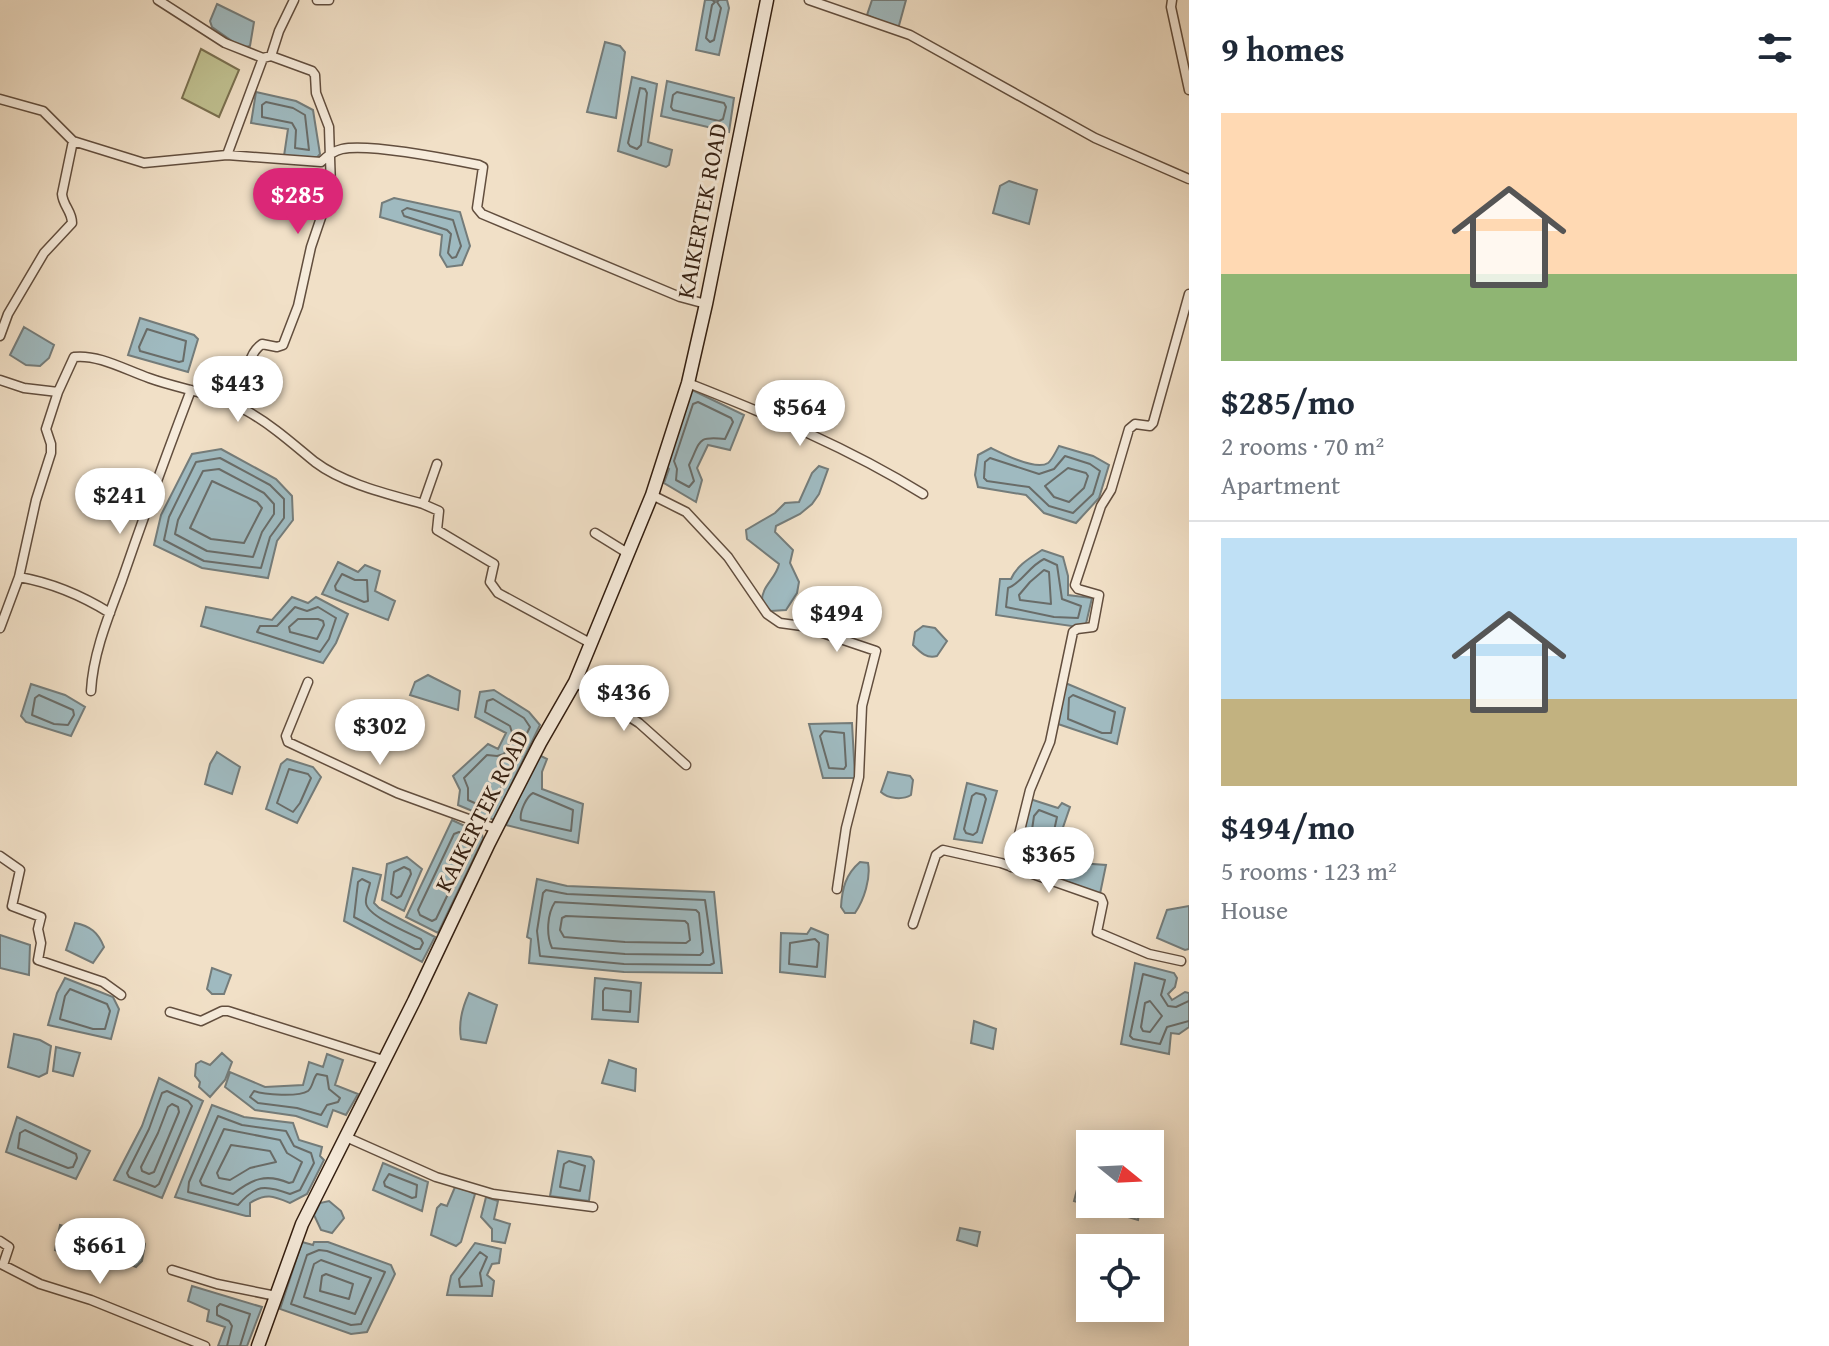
<!DOCTYPE html>
<html lang="en">
<head>
<meta charset="utf-8">
<style>
  :root { --surface:#fff; --page:#f2f2f3; --text:#1f2937; --muted:#747a83; --line:#e0e1e3; --accent:#db2777 }
  body { margin:0; font-family:"Gentium Book Plus",serif; background:var(--page); color:var(--text); height:100vh; display:flex; flex-direction:column; font-size:30px; white-space:nowrap }
  * { box-sizing:border-box; margin:0 }
  p { font-size:26px; color:var(--muted) }
  .icon { flex:none; width:44px; height:44px; fill:none; stroke:currentColor; stroke-width:2; stroke-linecap:round; stroke-linejoin:round }
  .map { position:relative; flex:1; overflow:hidden }
  .drawer { display:flex; flex-direction:column; background:var(--surface); width:640px }
  .drawer>* { flex:none }
  .needle { width:52px; rotate:108deg }
  .fabs { position:absolute; left:1076px; top:1130px; display:grid; gap:16px }
  .fabs a { display:grid; place-items:center; width:88px; height:88px; border-radius:0px; background:var(--surface); box-shadow:0 4px 20px #0003; font-size:40px }
  .price { position:absolute; translate:-50% -68px; padding:0 18px; border-radius:28px; background:#fff; color:#222; font-size:26px; line-height:52px; filter:drop-shadow(0 2px 4px #0008) }
  .price::after { content:''; position:absolute; left:50%; top:48px; width:24px; height:18px; margin-left:-12px; background:inherit; clip-path:polygon(0 0,100% 0,50% 100%) }
  .price.selected { background:var(--accent); color:#fff }
  ul { padding:0; list-style:none }
  li { display:grid; align-content:center; gap:16px; height:424px; padding:0 32px }
  li+li { border-top:2px solid var(--line) }
  li span { display:grid; place-items:center; height:248px; border-radius:0px; color:#555 }
  li>.icon { margin-inline-start:auto }
  span .icon { width:144px; height:144px; fill:#fffc; stroke-width:1 }
  li b { font-size:34px }
  h2 { display:flex; justify-content:space-between; align-items:center; height:96px; padding:0 32px; font-size:34px }
  main { display:flex; flex:1; min-height:0 }
  .map>svg:first-child { display:block }
  .green { fill:#c0c191; stroke:#7a7050; stroke-width:2 }
  .water { fill:#9fbac0; stroke:#747c7a; stroke-width:2 }
  .lines { fill:none; stroke-linecap:round; stroke-linejoin:round }
  .shore { stroke:#696c68; stroke-width:2 }
  .minor-casing { stroke:#624e3e; stroke-width:11 }
  .secondary-casing { stroke:#331e10; stroke-width:15 }
  .minor { stroke:#f6ebdb; stroke-width:8 }
  .secondary { stroke:#f6ebdb; stroke-width:12 }
  .labels { text-anchor:middle; stroke-width:6; stroke-linejoin:round; paint-order:stroke }
  .street-label { font-size:24px; fill:#331e10; stroke:#f6ebdb }
</style>
</head>
<body>
<main>
<div class="map">
<svg width="1189" height="1346" viewBox="0 0 1189 1346">
  <rect width="100%" height="100%" fill="#f1e0c7"/>
  <filter id="stains"><feTurbulence type="fractalNoise" baseFrequency=".0025" numOctaves="4"/><feColorMatrix values="0 0 0 0 .2 0 0 0 0 .09 0 0 0 0 .02 0 0 0 .5 -.17"/></filter>
  <radialGradient id="worn" r=".72"><stop offset=".6" stop-color="#630" stop-opacity="0"/><stop offset="1" stop-color="#630" stop-opacity=".3"/></radialGradient>
  <path class="green" d="M201,49l38,21 -20,47 -37,-19z"/>
  <path class="water" d="M705,0h22l2,8 -10,47 -23,-5z
    M872,0h34l-8,29 -31,-14z
    M217,4l37,18 -4,24 -8,2 -30,-21 -2,-6z
    M605,42l15,4 5,6 -9,66 -29,-6z
    M632,77l25,7 -9,58 24,8 -3,15 -3,2 -48,-16z
    M667,81l67,17 -5,34 -68,-16z
    M256,92l40,9 17,9 7,44 -5,6 -31,-4 4,-27 -37,-6z
    M1009,181l28,9 -8,34 -36,-11 7,-27z
    M394,198l66,14 10,34 -8,19 -15,2 -7,-12 2,-20 -62,-18 2,-14z
    M140,318l54,17 4,4 -10,33 -60,-17z
    M24,327l30,18 -5,13 -9,8 -14,-1 -16,-10z
    M690,389l54,26 -14,35 -22,-5 -11,23 5,12 -6,22 -32,-19 5,-14 -5,-3z
    M1059,446l34,10 16,9 -10,33 -23,25 -32,-10 -18,-18 -48,-8 -3,-12 3,-20 13,-7c12,6 45,23 57,15 4,-3 8,-12 11,-17z
    M221,449l55,30 16,17 1,24 -16,21 -9,37 -66,-10 -48,-23 7,-30 31,-61z
    M819,466l9,3 -9,25 -7,10 -12,10 -24,12 -1,6 18,18 -3,13 9,19 -2,11 -11,17 -15,1 -9,-9c-1,-16 14,-23 17,-38l-32,-25 -1,-9 29,-17 10,-10 14,-1 13,-29z
    M1042,550l21,7 5,19v19l24,3 -7,30 -89,-13 4,-36h11c6,-14 19,-21 31,-29z
    M338,562l20,10 7,-7 15,6 -5,20 20,10 -7,19 -66,-26z
    M292,597l16,6 8,-6 32,17 -12,29 -13,20 -122,-37 5,-19 66,13z
    M923,626l12,2 12,13 -10,15c-10,3 -16,-3 -24,-11l2,-13z
    M428,675l32,16 -2,19 -48,-15 5,-13z
    M1063,682l62,26 -8,36 -59,-20z
    M31,684l34,11 20,12 -14,29 -45,-14 -5,-6z
    M494,690l35,22 11,13 -46,95 -36,-15 2,-15 -7,-14 35,-32 10,5 8,-16 -31,-16 5,-25z
    M852,723l3,55h-32l-14,-54z
    M217,752l23,15 -8,27 -27,-10 5,-20z
    M539,755l8,4 -5,13v17l41,15 -5,39 -72,-18z
    M287,759l26,8 8,10 -24,46 -31,-14 15,-45z
    M888,772l22,4 3,4 -2,15c-8,5 -23,4 -30,-3z
    M967,783l30,8 -15,52 -28,-4z
    M1030,799l28,9 4,-5 8,4 -11,32 14,12 6,12 27,2 -6,29 -81,-30z
    M452,820l30,14 1,5 -45,94 -32,-16z
    M407,857l15,12 -18,42 -22,-11 5,-36z
    M860,862l8,1c3,15 -4,37 -13,50h-10l-4,-6c1,-19 5,-33 19,-45z
    M353,868l28,7 -7,28 5,5 56,29 -13,25 -78,-41z
    M537,879l30,7 147,6 8,81 -98,-1 -95,-9 2,-24 -4,-2z
    M1189,906v43l-4,1 -28,-12 10,-28z
    M75,923c15,3 23,9 29,24l-11,16 -27,-13z
    M811,928l17,7 -3,42 -45,-5 1,-39 26,1z
    M0,935l30,10 -1,30 -29,-7z
    M1135,963l39,10 3,5 -2,9 -7,7 4,6 13,-8 4,1v34l-10,7 -8,-1 -2,21 -48,-10z
    M212,968l19,7 -7,19h-12l-5,-5z
    M65,978l48,19 6,12 -8,30 -63,-14 9,-32z
    M595,978l46,5 -3,39 -46,-3z
    M469,993l28,12 -11,38 -25,-4c-3,-17 1,-31 8,-46z
    M974,1021l22,8 -3,20 -22,-6z
    M14,1034l26,6 11,6 -4,27 -8,4 -31,-10z
    M56,1047l24,6 -7,23 -20,-5z
    M222,1053l10,9 -7,18 -15,17 -11,-10 1,-5 -5,-6 1,-12 5,-3 9,4z
    M327,1054l16,6 -8,25 23,9 -12,21 -13,-5 -6,17 -31,-11 -41,-6 -30,-23 5,-15 35,15 38,-2 6,-23 14,5z
    M609,1060l27,9 -1,22 -33,-8z
    M159,1078l44,23 -41,97 -48,-18 28,-54z
    M212,1105l32,12 49,6 6,17 23,7 -2,9 4,4 -17,34 -17,9c-17,-7 -24,-10 -40,0v13h-4l-71,-19z
    M17,1117l73,34 -14,28 -70,-27z
    M558,1151l33,6 3,4 -5,40 -39,-5z
    M383,1163l45,19 -6,29 -49,-21z
    M1080,1178l10,3v23h51l-3,16 -64,-19z
    M460,1186l15,8 -14,48 -5,4 -25,-11 6,-27 4,-4 6,2 8,-19z
    M486,1197l12,4 -4,18 16,5 -5,19 -13,-2v-12l-11,-12z
    M329,1201l12,10 3,7 -12,15 -11,-3 -7,-15 6,-12z
    M60,1225l33,9c20,-11 30,-3 50,7l2,3 -3,17 -6,6 -27,-11 -18,-1 -18,2 -18,-7z
    M960,1228l20,4 -3,14 -20,-6z
    M302,1242l11,3 1,-3h14l63,23 4,9 -28,58 -16,2 -71,-25z
    M475,1243l26,6 -2,14 -7,1 -5,11 7,6 -2,15 -45,-1 4,-19z
    M192,1286l70,21 -15,39h-29l7,-19 -18,-6 2,-11 -21,-9z"/>
  <g class="lines">
    <path class="shore" d="M712,0l3,2 -3,3 -6,33 4,4 4,-2 7,-32 -4,-6 2,-2
      M640,88l5,1 2,4 -6,52 -4,4 -7,-3 -2,-3z
      M677,92l47,11 2,4 -3,12 -4,2 -46,-11 -2,-3 2,-12z
      M266,102l27,6 12,7 4,35 -14,-2 1,-18 -4,-7 -30,-6v-12z
      M407,208l46,12 8,26 -5,11 -4,1 -4,-5 3,-19 -4,-4 -43,-14 -2,-5z
      M147,329l39,12 -3,20 -4,1 -39,-11 -1,-4z
      M698,402l33,16 2,4 -8,17c-28,-3 -24,1 -36,26l5,16 -5,6 -13,-7 1,-11 -3,-8 19,-57z
      M1065,456l25,8 10,7 -7,23 -20,19 -24,-7 -20,-19 -42,-6 -3,-3 1,-16 5,-4 49,16 15,-5z
      M220,458l50,27 14,14v19l-14,19 -9,31 -57,-7 -40,-21 5,-23 27,-55z
      M1068,468l18,5 2,3 -4,12 -15,14 -15,-5 -9,-11z
      M219,469l45,24 10,11v10l-12,18 -9,25 -46,-6 -32,-17 3,-14 25,-49z
      M212,481l45,21 5,6 -18,35 -33,-4 -21,-11z
      M1044,559l13,6 5,34 19,7 -3,12 -24,-1 -48,-10 2,-19c14,-5 20,-21 36,-29z
      M1044,570l5,2 2,32 -31,-4 -1,-5 11,-13z
      M342,574l13,6h12l1,21 -4,1 -28,-12 -1,-4z
      M295,607l12,4 11,-4 18,11 -7,21 -9,13 -63,-20 3,-6h17z
      M298,619h20l5,2 1,4 -7,14 -27,-7 -1,-5z
      M39,695l34,15 1,5 -6,10 -14,-1 -22,-9 3,-17z
      M1073,695l42,17 -4,21h-9l-34,-14 1,-21z
      M493,699l31,19 6,9 -38,79 -4,3 -20,-9v-12l-4,-10 23,-23 10,1 7,-2 9,-18 -3,-10 -25,-14 2,-11z
      M824,731l20,2 2,33 -2,3 -15,-1 -9,-32z
      M289,769l19,5 3,4 -11,25 -7,9 -16,-9z
      M533,793l40,17 -2,21 -50,-11c-2,-8 6,-24 12,-27z
      M976,793l8,2 2,4 -9,33 -4,3 -7,-2 -2,-4 8,-33z
      M1039,810l18,7 -5,23 15,16 6,13 -2,4 -43,-16 6,-41z
      M459,832l12,6 2,4 -37,77 -4,2 -12,-6 -2,-5 36,-76z
      M404,867l6,3 1,4 -10,22 -4,2 -6,-4 3,-22z
      M362,879l8,4c-1,6 -5,14 -4,20 1,13 43,30 55,36l2,4 -3,6h-5l-61,-32 4,-35z
      M546,890l21,4 138,6 9,63 -4,2 -86,-1 -84,-8 -3,-25 6,-38z
      M555,902l141,8 3,3 4,39 -3,3 -75,-1 -73,-6c-6,-13 -5,-34 3,-46z
      M566,916l119,5 3,3 2,16 -4,3 -61,-1 -61,-5 -4,-7 2,-12z
      M815,939l4,4 -2,24 -28,-3 1,-21z
      M605,988l26,3 -1,21 -27,-2v-19z
      M70,989l37,15 3,7 -5,18h-12l-33,-10 5,-23z
      M1150,1001l12,15 -12,16 -7,-1 -2,-4 4,-24z
      M1189,1001l-13,6 -8,-1 -7,-11 4,-15 -22,-6 -13,62 3,3 27,5 7,-17 22,-6
      M317,1074l10,2 2,13 11,9 -2,4 -11,3 -6,10 -24,-7 -39,-5 -8,-6 4,-6c10,4 45,6 54,0 5,-4 5,-13 9,-17z
      M167,1091l21,10 4,5 -33,78 -4,3 -26,-10 -2,-4 22,-44 13,-36z
      M172,1104l6,3 1,5 -25,60 -5,2 -7,-3 -1,-4 17,-34 10,-26z
      M218,1116l24,9 44,6 8,15 17,7 3,10 -14,27 -10,4c-26,-10 -34,-9 -52,11l-50,-13 1,-10z
      M224,1129l56,11 7,13 15,9 -9,20 -4,1c-23,-10 -37,-4 -56,11l-31,-9 -2,-4z
      M25,1130l51,24 1,4 -4,9 -5,1 -50,-20 2,-15z
      M231,1145l39,6 6,11 -26,6 -20,12 -11,-2 -2,-5z
      M569,1161l16,5 -5,25 -20,-4 4,-23z
      M389,1174l28,11 -1,12 -4,1 -27,-12 -1,-4z
      M114,1235l22,11v9l-4,1 -34,-10 1,-6z
      M319,1250l8,1 58,21 -24,52 -10,1 -60,-21 16,-49z
      M480,1252l7,5 -7,16 2,13 -22,1 -1,-8z
      M321,1260l50,18 -16,36 -51,-17 10,-33z
      M326,1274l27,10 -4,15 -29,-8 2,-15z
      M227,1346l5,-20 -3,-5 -12,-6v-8l3,-3 30,10 -10,32"/>
    <g class="minor-casing">
      <path id="minor" d="M158,0l67,43 38,15 8,-2 41,15 3,4 1,18 13,34 2,61 -20,59 -13,59 -15,39 -6,2 -15,-3c-13,9 -16,27 -12,42l-13,20
        M317,0h12
        M809,0l101,35 185,103 94,41
        M1172,0l-1,7 18,83
        M271,56l8,-25 15,-31
        M0,99l43,12 30,30 -11,53c1,12 10,17 10,29l-28,30 -36,61 -8,22
        M73,141l71,22 83,-8 94,7c6,-6 12,-11 21,-13 27,-6 107,10 137,16l4,2 -6,41 5,6 198,83 26,7
        M227,155l36,-97
        M0,380l24,8 34,4 16,-35c24,-3 52,13 75,21 33,12 68,15 98,33 25,14 46,33 68,51 29,22 73,32 108,42l14,-40
        M688,383c81,32 161,65 235,111
        M652,495l34,17 42,45 39,57 13,9 22,3 74,25 -14,55 -3,71 -13,51 -9,61
        M423,504l16,7 -2,19 57,34 -4,18 8,11 94,51
        M595,533l34,21
        M19,577c34,6 62,18 91,36
        M0,628l19,-51 17,-77 15,-47v-9l-5,-15 12,-37
        M308,682l-22,54 2,6 109,51 99,36
        M575,682l64,41 47,42
        M91,691c2,-38 18,-76 31,-111 22,-64 45,-127 69,-190
        M0,856l20,14 -8,36 29,11 -3,12 3,14 -3,17 65,22 18,13
        M1011,867l19,-77 20,-48 23,-110 4,-3 16,-2 6,-32 -21,-6 -3,-4 26,-79 10,-16 18,-61 6,-5 15,2 3,-3 36,-129
        M913,924l23,-69 7,-5 58,13 100,35 2,5 -6,29 52,22 32,7
        M170,1012l31,9 21,-10h6l155,49
        M346,1137l90,40 57,17 100,13
        M0,1241l9,6 -6,18 37,19 51,16 114,46
        M172,1270l45,14 59,12"/>
    </g>
    <g class="secondary-casing">
      <path id="secondary" d="M258,1346l44,-122 112,-223 75,-158 51,-100 35,-61 77,-187 36,-112 18,-79 61,-304"/>
    </g>
    <use href="#minor" class="minor"/>
    <use href="#secondary" class="secondary"/>
  </g>
  <g class="labels">
    <g class="street-label">
      <text transform="translate(702 211) rotate(-79)" y="8">KAIKERTEK ROAD</text>
      <text transform="translate(482 811) rotate(-63)" y="8">KAIKERTEK ROAD</text>
    </g>
  </g>
  <rect width="100%" height="100%" filter="url(#stains)"/>
  <rect width="100%" height="100%" fill="url(#worn)"/>
</svg>
<div class="fabs">
<a><svg class="needle" viewBox="-14 -14 28 28"><path d="M0-13l5 13h-10z" fill="#e53935"/><path d="M0 13l5-13h-10z" fill="#747a83"/></svg></a>
<a><svg class="icon" aria-label="locate" viewBox="0 0 24 24"><circle cx="12" cy="12" r="6"/><path d="M12 2v4M12 18v4M2 12h4M18 12h4"/></svg></a>
</div>
<b class="price selected" style="left:298px;top:236px">$285</b>
<b class="price" style="left:238px;top:424px">$443</b>
<b class="price" style="left:800px;top:448px">$564</b>
<b class="price" style="left:120px;top:536px">$241</b>
<b class="price" style="left:837px;top:654px">$494</b>
<b class="price" style="left:624px;top:733px">$436</b>
<b class="price" style="left:380px;top:767px">$302</b>
<b class="price" style="left:1049px;top:895px">$365</b>
<b class="price" style="left:100px;top:1286px">$661</b>
</div>
<section class="drawer">
<h2>9 homes<svg class="icon" aria-label="filters" viewBox="0 0 24 24"><path d="M4 7h16M4 17h16"/><circle cx="9" cy="7" r="2"/><circle cx="15" cy="17" r="2"/></svg></h2>
<ul>
<li><span style="background:linear-gradient(#ffd9b3 65%,#8fb573 0)"><svg class="icon" aria-label="home" viewBox="0 0 24 24"><path d="M3 11l9-7 9 7M6 9v11h12V9"/></svg></span><div><b>$285/mo</b><p>2 rooms · 70 m²</p><p>Apartment</p></div></li>
<li><span style="background:linear-gradient(#bfe0f5 65%,#c2b280 0)"><svg class="icon" aria-label="home" viewBox="0 0 24 24"><path d="M3 11l9-7 9 7M6 9v11h12V9"/></svg></span><div><b>$494/mo</b><p>5 rooms · 123 m²</p><p>House</p></div></li>
</ul>
</section>
</main>
</body>
</html>
